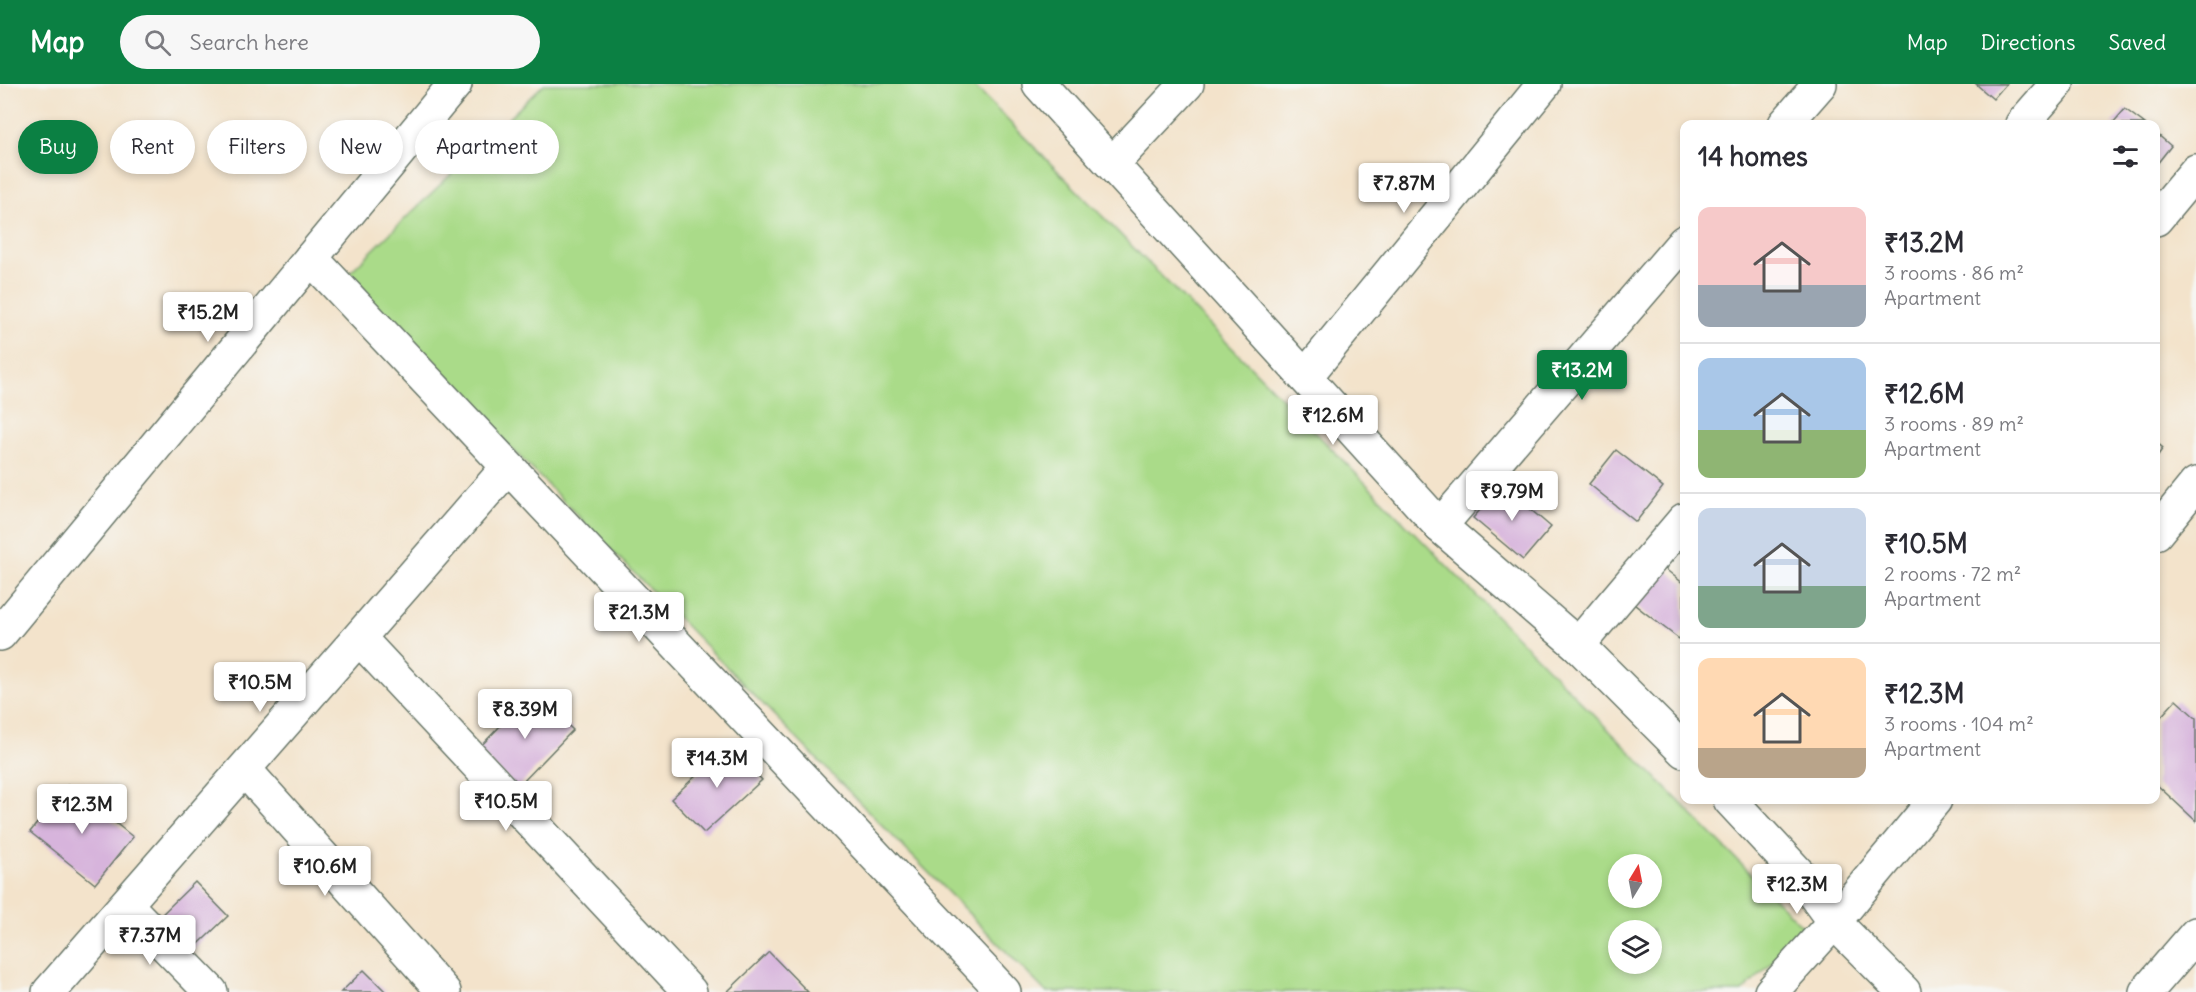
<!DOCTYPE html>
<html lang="en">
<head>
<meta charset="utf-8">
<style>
  :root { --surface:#fff; --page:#f7f7f7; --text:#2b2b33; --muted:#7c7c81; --line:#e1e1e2; --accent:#0b8043 }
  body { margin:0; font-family:Delius,sans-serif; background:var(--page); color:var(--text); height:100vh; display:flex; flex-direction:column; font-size:22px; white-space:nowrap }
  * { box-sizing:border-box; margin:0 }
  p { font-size:20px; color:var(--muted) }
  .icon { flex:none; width:33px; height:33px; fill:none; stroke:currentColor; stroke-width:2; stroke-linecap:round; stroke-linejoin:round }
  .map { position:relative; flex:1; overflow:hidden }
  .sheet { position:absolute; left:1680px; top:36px; width:480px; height:684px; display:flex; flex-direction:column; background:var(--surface); border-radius:12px; box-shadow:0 3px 9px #0003 }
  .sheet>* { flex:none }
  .banner { position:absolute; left:18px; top:36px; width:570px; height:54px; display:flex; gap:12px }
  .needle { width:39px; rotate:10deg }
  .buttons { position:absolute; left:1608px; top:770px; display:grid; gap:12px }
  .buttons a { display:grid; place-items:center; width:54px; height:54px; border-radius:50%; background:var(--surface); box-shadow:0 3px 9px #0003; font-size:30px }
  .price { position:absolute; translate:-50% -51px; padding:0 14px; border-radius:6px; background:#fff; color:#222; font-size:20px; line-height:39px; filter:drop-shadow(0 2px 3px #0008) }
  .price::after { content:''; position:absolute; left:50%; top:36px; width:18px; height:14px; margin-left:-9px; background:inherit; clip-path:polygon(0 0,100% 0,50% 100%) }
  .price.selected { background:var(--accent); color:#fff }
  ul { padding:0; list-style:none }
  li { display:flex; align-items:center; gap:18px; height:150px; padding:0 18px }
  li+li { border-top:2px solid var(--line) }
  li span { display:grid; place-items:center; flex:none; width:168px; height:120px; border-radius:12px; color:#555 }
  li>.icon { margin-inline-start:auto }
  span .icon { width:72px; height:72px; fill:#fffc; stroke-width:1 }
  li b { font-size:26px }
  h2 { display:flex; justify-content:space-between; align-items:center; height:72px; padding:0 18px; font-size:26px }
  .pill { padding:0 21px; border-radius:27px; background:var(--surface); box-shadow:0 3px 9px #0003; font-size:21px; line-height:54px }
  .pill.selected { background:var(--accent); color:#fff }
  header { display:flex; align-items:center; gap:36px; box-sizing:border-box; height:84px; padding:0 30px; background:var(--accent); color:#fff }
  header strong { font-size:28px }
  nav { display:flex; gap:33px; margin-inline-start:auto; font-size:21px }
  .search { width:420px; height:54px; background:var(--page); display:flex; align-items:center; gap:15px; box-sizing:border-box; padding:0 21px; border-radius:33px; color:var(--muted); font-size:22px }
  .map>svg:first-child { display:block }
  .green { fill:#aadb89; stroke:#648c5e; stroke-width:1.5; fill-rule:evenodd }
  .building { fill:#d7b4dc }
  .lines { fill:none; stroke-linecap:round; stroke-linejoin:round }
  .minor-casing { stroke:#697769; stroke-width:36 }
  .tertiary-casing { stroke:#697769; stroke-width:36 }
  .minor { stroke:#fff; stroke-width:33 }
  .tertiary { stroke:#fff; stroke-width:33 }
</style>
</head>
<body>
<header>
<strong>Map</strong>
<div class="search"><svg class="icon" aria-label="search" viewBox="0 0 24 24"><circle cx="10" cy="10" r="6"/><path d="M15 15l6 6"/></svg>Search here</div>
<nav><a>Map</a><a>Directions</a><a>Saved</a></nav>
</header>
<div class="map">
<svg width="2196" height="908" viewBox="0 0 2196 908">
  <rect width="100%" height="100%" fill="#f6f6f2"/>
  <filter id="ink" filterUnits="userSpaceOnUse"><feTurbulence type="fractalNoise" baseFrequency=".0167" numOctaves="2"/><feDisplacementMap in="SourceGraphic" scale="12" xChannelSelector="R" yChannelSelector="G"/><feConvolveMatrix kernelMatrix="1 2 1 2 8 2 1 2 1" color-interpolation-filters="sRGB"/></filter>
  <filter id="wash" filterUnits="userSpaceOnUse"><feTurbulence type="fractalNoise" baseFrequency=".008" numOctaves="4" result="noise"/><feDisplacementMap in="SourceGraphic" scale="24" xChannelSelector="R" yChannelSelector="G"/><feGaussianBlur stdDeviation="1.35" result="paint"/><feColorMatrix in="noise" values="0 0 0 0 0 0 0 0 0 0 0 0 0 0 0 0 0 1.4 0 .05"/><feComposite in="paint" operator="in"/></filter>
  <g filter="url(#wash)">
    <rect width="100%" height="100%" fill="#f3e3cb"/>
    <path class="green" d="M544,0h428l834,846 -64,62h-696l-702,-714zM1618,780h34v33h-34zM1618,846h34v33h-34z"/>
    <g id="blocks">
      <path class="building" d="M1976,0h30l-13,15z
        M2125,25l20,15h-33z
        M2156,49l15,13 -15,19z
        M2156,358l7,6 -7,10z
        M1616,366l47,37 -27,35 -47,-38z
        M1502,401l49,42 -28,33 -50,-42z
        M1659,480l25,20v48l-5,7 -49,-38z
        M533,608l40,38 -56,58 -40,-38z
        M2176,616l20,18v103l-40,-37v-62z
        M729,661l33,35 -58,53 -33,-34z
        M68,701l65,52 -38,47 -65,-52z
        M195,798l33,34 -44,42 -32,-34z
        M769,868l39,40h-81z
        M364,886l22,22h-45z"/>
    </g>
  </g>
  <g filter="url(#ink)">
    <use href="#blocks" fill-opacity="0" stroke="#697769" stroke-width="1.5"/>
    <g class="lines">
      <g class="minor-casing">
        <path id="minor" d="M1785,40l35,-40
          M2022,40l35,-40
          M1112,80l75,-80
          M2156,135l40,-48
          M311,174l693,734
          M1305,293l239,-293
          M1440,442l244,-284
          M2156,449l40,-49
          M359,554l331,354
          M1578,561l106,-125
          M244,685l200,223
          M126,821l85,87
          M49,908l459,-525
          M1771,908l63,-70 101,-122
          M2146,908l50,-58"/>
      </g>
      <g class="tertiary-casing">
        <path id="tertiary" d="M1039,0l401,442 138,119 106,106
          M0,550l455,-550
          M1730,716l69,74 35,48 70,70"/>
      </g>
      <use href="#minor" class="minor"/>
      <use href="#tertiary" class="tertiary"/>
    </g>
  </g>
</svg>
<div class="buttons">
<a><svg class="needle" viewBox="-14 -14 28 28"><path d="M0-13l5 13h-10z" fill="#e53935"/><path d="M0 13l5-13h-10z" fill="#7c7c81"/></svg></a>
<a><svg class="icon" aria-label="layers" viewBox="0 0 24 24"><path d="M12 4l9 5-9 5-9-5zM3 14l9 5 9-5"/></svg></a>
</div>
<b class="price" style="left:1404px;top:130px">₹7.87M</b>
<b class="price" style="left:208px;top:259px">₹15.2M</b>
<b class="price selected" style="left:1582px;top:317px">₹13.2M</b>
<b class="price" style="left:1333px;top:362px">₹12.6M</b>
<b class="price" style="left:1512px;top:438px">₹9.79M</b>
<b class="price" style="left:639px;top:559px">₹21.3M</b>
<b class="price" style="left:260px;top:629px">₹10.5M</b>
<b class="price" style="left:525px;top:656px">₹8.39M</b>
<b class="price" style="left:717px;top:705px">₹14.3M</b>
<b class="price" style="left:506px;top:748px">₹10.5M</b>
<b class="price" style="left:82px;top:751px">₹12.3M</b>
<b class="price" style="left:325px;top:813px">₹10.6M</b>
<b class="price" style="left:1797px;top:831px">₹12.3M</b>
<b class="price" style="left:150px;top:882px">₹7.37M</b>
<div class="banner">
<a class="pill selected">Buy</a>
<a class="pill">Rent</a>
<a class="pill">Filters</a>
<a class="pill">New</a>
<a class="pill">Apartment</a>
</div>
<section class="sheet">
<h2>14 homes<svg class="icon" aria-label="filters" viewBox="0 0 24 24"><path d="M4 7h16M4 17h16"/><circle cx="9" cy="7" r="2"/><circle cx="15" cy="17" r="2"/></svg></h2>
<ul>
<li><span style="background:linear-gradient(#f6c9c9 65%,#9aa5b1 0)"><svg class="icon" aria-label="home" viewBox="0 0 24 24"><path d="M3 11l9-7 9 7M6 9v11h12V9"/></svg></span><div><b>₹13.2M</b><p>3 rooms · 86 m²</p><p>Apartment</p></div></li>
<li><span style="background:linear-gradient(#a9c7e8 60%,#8fb573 0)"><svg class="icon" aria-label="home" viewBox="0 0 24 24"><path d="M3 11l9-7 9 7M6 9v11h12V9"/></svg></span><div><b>₹12.6M</b><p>3 rooms · 89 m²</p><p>Apartment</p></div></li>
<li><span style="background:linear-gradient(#c9d6e8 65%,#7fa58c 0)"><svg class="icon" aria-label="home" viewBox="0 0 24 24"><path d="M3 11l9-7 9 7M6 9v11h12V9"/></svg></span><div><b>₹10.5M</b><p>2 rooms · 72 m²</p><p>Apartment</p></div></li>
<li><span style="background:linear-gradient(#ffd9b3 75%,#b9a48a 0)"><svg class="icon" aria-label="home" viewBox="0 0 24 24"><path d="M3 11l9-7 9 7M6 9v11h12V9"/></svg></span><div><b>₹12.3M</b><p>3 rooms · 104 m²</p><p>Apartment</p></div></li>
</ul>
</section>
</div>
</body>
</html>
